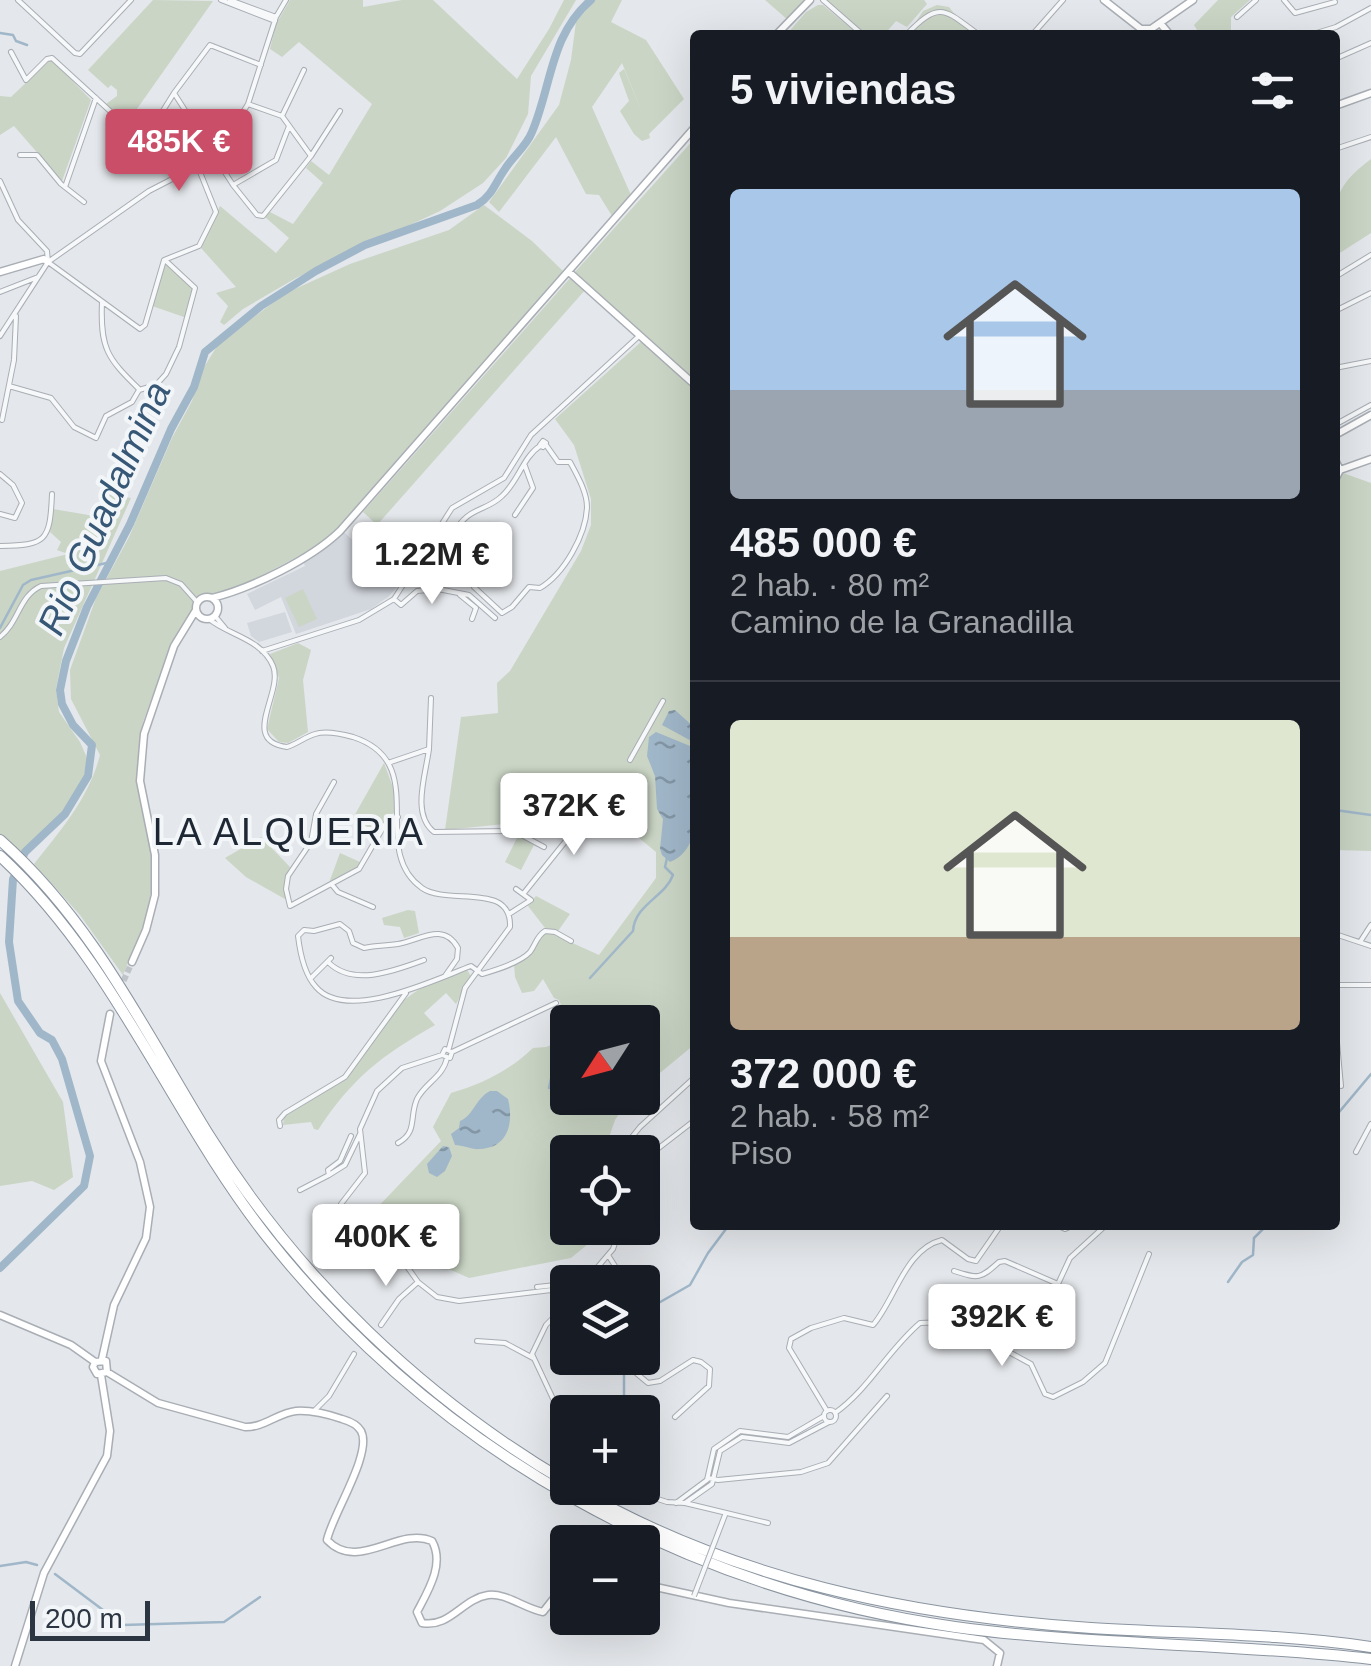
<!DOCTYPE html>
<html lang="es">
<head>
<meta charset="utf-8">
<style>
  :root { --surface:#171b24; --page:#242831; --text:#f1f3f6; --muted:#9ea1a6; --line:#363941; --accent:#ca4e68 }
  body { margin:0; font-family:Arial,sans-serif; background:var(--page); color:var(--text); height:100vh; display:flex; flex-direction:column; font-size:38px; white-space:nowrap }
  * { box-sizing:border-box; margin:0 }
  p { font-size:32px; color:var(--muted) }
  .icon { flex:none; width:55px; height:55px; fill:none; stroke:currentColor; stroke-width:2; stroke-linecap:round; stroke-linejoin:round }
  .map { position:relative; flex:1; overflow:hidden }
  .sheet { position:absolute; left:690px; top:30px; width:650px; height:1200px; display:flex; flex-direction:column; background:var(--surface); border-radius:10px; box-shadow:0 10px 40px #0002 }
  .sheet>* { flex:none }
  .needle { width:65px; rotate:234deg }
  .controls { position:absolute; left:550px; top:1005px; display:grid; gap:20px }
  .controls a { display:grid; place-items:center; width:110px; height:110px; border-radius:10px; background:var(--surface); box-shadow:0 10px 40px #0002; font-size:50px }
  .scale { position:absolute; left:30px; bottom:25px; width:120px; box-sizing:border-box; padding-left:10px; border:5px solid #2c3643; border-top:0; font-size:28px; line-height:35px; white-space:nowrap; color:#2c3643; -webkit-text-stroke:8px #f3f6f8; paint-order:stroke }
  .price { position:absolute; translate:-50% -85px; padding:0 22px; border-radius:10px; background:#fff; color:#222; font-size:32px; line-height:65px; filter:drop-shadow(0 2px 5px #0008) }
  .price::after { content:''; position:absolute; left:50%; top:60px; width:30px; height:22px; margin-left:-15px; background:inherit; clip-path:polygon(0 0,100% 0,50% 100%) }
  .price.current { background:var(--accent); color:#fff }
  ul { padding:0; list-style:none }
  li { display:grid; align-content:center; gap:20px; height:530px; padding:0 40px }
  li+li { border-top:2px solid var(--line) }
  li span { display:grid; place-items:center; height:310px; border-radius:10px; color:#555 }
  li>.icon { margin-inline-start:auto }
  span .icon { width:180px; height:180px; fill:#fffc; stroke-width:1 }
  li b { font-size:42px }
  h2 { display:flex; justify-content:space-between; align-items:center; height:120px; padding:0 40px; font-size:42px }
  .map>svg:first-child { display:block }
  .built { fill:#d2d6dd }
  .green { fill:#cad5c5 }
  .water { fill:url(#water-ripples) }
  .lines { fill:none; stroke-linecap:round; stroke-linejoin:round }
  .stream { stroke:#a0b7c9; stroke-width:2.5 }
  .river { stroke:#a0b7c9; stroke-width:8 }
  .secondary-tunnel { stroke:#bfc4c9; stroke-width:6; stroke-dasharray:6 3; stroke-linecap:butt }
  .street-casing { stroke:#a9aeb5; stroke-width:6 }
  .secondary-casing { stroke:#a9aeb5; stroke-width:9 }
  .highway-casing { stroke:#8b95a1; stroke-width:12 }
  .street { stroke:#f6f8f9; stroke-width:4 }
  .secondary { stroke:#fff; stroke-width:6 }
  .highway { stroke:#fff; stroke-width:10 }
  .street-bridge-casing { stroke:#a9aeb5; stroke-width:6; stroke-linecap:butt }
  .street-bridge { stroke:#f6f8f9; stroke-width:4 }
  .labels { text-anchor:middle; stroke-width:8; stroke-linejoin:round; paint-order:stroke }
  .water-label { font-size:38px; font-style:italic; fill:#375776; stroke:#f3f6f8 }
  .neighbourhood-label { font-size:38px; letter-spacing:2.5px; fill:#1e2734; stroke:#f3f6f8 }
</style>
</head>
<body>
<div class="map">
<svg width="1371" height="1666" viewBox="0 0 1371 1666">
  <defs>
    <pattern id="water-ripples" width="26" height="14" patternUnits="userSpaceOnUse" patternTransform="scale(2.5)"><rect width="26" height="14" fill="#a0b7c9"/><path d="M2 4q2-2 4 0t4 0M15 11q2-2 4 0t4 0" fill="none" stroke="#8396a5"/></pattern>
  </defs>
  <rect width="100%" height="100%" fill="#e4e7eb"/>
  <path class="built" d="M343,531l56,54 -11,12 -17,12 -75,25 -15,-37 -26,13 -8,-16 58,-28 -2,-5z
    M285,612l7,20 -33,10 -8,-6 -4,-13z"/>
  <path class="green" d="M153,0l60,1 -86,122 -21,-19 11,-8v-6l-6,-5 -3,3 -20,-18z
    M290,0h73v7l39,-7h31l84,79 32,-50 15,-29h12l-45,76 -3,38 -22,44 -23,25 -43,28 -144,67 -53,31 -19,16 -4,-3 8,-16 -12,-13 20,-6 -35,-39 19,-42 56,47 13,-15 -24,-21 5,-5 23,12 30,-41 -17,-15 5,-7 18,14 43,-71 -73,-62 -17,15 -12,-8 6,-25z
    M595,0h27l-11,22 35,18 38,59 -35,35 1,4 -8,3 -8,-7 -14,-23 9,-10 -10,-28 5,-4 20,48 -22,-54 -30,44 39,88 -19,21 -13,-21 -13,-1 -30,-57 -57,75 -10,-10 70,-97 12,-45 5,-38z
    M765,0h41l-18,20z
    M826,0h98l3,4 -20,23 -11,-6 -12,14h-19z
    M1218,0h32l-19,17v18h-31l-6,-10z
    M818,5h5l36,30h-73l20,-23z
    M937,5l12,2 16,20 13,8h-71l16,-24z
    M51,59l40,41 -29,81 -48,-55 -14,9v-39l11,1z
    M695,138v244l-120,-110z
    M1371,159v74l-36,23c0,-49 -7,-65 36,-97z
    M484,205l48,36 33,32 -218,248 -26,23 -86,46 -13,4 -24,1 -8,22 -21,33 -26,72 -7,60 16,74v32l-7,33 -22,54 -43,-60 -46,-51c27,-34 55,-66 66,-109l-29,-56 -1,-29 26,-72 33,-61 43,-99 20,-37 9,-29 18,-29 67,-50 64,-29 99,-34z
    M165,264l29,26 -7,28 -35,-12z
    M571,277l15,12 -209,236 -14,-13z
    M642,341l53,46v657l-52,43 -1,-65h-74v76h62l-15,22 -11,32h-36v76h37l-1,3 -33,27 -102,20 -18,-8 -39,-3 -20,-29 -1,-8 -20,-10v-6l70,-73 -8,-14 18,-34c31,-9 58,-22 82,-45l13,-1 15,-6 6,-21 -8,-20 -5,-2 -11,-19 -9,12 -12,2 -7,-16 -1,-13 16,-9 11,-19 7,-4 51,23 57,-77v-26l-65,-54 -15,19 -131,13 16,-113 37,-4 -1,-30 13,-12 71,-120 10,-26v-26l-17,-54 -19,-26z
    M1343,473l28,10v368l-36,-1v-360z
    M110,494l21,4 -67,150 -8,41 3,23 21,30 7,16 -3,19 -20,34 -43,42 -21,-19v-263l68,-17 -11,-4 4,-8 -11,-10 3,-23 47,8z
    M303,589l14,30 -18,8 -14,-29z
    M298,643l13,7 -8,30 5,52 -20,11 -9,-1 -12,-13 12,-51 -9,-24z
    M384,763l10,27 1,22 -9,7 -9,14 -24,-15z
    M518,836l16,9 -13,25 -16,-8z
    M261,837l29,30 -5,11v21l-39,-22 -21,-19z
    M340,853l20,9 -4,7 -27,14z
    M536,896l34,18 -12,17 -13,-3 -17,-22z
    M408,910l7,1 4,22 -15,5 -4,-11 -16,-2 -2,-7z
    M467,970l4,6 -15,28 -10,-11 -22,20 11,12c-54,31 -82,52 -117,105l-4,-1 -3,-7 -28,3 1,-8 59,-36 61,-81 14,-10z
    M0,993l63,109 10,75 -19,13 -22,-9 -32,5z"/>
  <path class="water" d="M675,710l20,18v15l-33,-18 7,-14z
    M656,732l39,16c0,33 13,100 -25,114l-8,-7 -2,-6 3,-30 -6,-10 -2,-33 -8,-20 2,-19z
    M490,1091h7l11,8c6,24 0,49 -28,50 -8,1 -17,-4 -25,-4l-4,-11 8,-6 1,-7c13,-5 16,-23 30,-30z
    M443,1146l6,1 3,9 -7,15 -8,6 -8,-4 -2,-9z"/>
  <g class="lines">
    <path class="stream" d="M0,33l13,2 3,6 11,4
      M0,628l23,-43 8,-5 80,-18
      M1335,810l36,5
      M590,978l43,-47c2,-27 32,-34 40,-56l-8,-8 2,-9
      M549,1088l5,-23 14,-12
      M1335,1117l36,-43
      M1228,1282l14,-20 11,-7 1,-17 13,-13
      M655,1305l35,-20 18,-32 21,-28
      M624,1358v43l18,11
      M642,1413l3,2 1,23 -4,5
      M0,1566l26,-4 11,3
      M55,1574l68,51 101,-3 36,-25"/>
    <path class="river" d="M0,1268l84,-82 6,-30 -28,-97 -10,-19 -12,-7 -22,-32 -9,-59 4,-63 12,-27 40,-38 23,-38 4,-31 -19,-20 -11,-21 -2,-14 6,-29 21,-54 43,-83 41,-95 23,-42 11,-35 56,-46 55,-35 49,-26 112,-40c15,-9 18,-22 28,-36 8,-13 21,-22 27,-37 20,-47 18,-97 59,-132"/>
    <path class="secondary-tunnel" d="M120,989l12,-27"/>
    <g class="street-casing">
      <path id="street" d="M18,0l57,53 5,1 51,-54
        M221,0l54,21
        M230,0l46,17
        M823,0l40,35
        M1284,0l11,13 40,-11
        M1237,17l19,-17
        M906,35c34,-35 38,-26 73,0
        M1032,35l31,-35
        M1310,35l26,-8 35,-19
        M11,52l15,28 21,-21 5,-1 128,117
        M1335,59l36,-16
        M248,104l34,12 22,-46
        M282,116l29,40 29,-45
        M159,117l15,-24
        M289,126l-13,34 -43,25 24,30 6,1 48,-60
        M1335,149l36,-12
        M20,155h17l24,29 23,18
        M0,181l18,39 29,31 1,11 92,67 5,-4 19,-65 35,-14 17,-34 -20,-50
        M233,185l-59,-92 36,-48 51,20
        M65,187l31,-89
        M1335,277l36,-22
        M0,292l38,-15
        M102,302c-2,46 5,56 37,87
        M1335,311l36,-18
        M0,336l48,-74 101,-71 31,-16 51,-44 17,-27 28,-87 10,-17
        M1335,368l36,-7
        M9,386l42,12 23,29 22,11 10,-22 26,-14 7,-12 17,-5 10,-11 13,-27 16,-59 -29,-27
        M2,420l12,-60 2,-44
        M1340,422l31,-17
        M543,441l3,2 -3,4 -3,-2z
        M540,446c-17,11 -22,36 -38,50 -16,16 -35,10 -49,39l16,27 5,25 28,26 10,-6 17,-20 11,1c24,-14 46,-53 47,-81 0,-15 -10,-32 -17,-45h-12l-12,-17
        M0,474l13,11 9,18 -7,15 -15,-4
        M515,515l18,-27 -8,-22
        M0,546c46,-1 50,-4 52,-52
        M469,562l28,-11
        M460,595l16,13 -4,11
        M394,599l7,6 16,-14 21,-2 31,6 26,23
        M215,616l10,12
        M209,619c19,16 53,20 64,47 11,26 -34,75 14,81 10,-3 18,-10 28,-13 11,-4 27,0 38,3 80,26 14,112 69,151 26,18 90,-7 88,39l-45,61 -16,60
        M0,637c19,-15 19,-41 41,-51l125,-8 15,6 16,18
        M262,651l97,-31 35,-21 58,-91 52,-30 27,-43 108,-99
        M429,749l2,-51
        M630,760l33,-59
        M388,763l41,-14c-3,25 -18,65 5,83l80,-1 30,16
        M334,782l-18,32 -5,28 -23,34 -2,13 4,17 69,-37 28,-48 11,-4
        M333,886l5,6 35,15
        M524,893l73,-91
        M509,914l22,-14 -15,-11
        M1335,934l36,12
        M1360,942l11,-17
        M328,962c25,25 66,9 96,-2
        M445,976l12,-17 1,-11c-15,-27 -39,-7 -60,-4 -13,2 -21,1 -34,4l-11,-5 -4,-12 -9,-7 -26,7 -10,-1 -6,6c2,17 6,38 18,51 31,36 120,-8 155,-21l11,8c14,-4 38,-11 48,-22 6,-8 6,-15 15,-21l10,1 16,9
        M311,978l20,-20
        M1335,985h36
        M1335,1021l6,65
        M452,1052l-7,-3 -3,6 8,3 2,-6 104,-49
        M442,1055l-40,13 -25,23 -17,38 5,44 -24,31 -1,10 5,5 36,11 37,52 19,15 22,4 109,-13
        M280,1126l-1,-6 6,-7 60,-36 61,-84
        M351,1136l-11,25 -12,9 1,5 16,-10 15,-31
        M398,1143c20,-11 11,-26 19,-44 8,-16 26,-22 30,-41
        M620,1152l20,-25 55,-50
        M1356,1152l15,-28
        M642,1161l53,-41
        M300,1190l29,-15
        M1057,1225l8,4 9,-4
        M608,1255l7,11 3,16
        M954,1271c25,8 26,8 45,-9l6,-1 53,23
        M585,1282l28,-33 7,-21
        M537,1287l28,-3 1,4
        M568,1303l-22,22 -14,29 23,49 13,12
        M642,1306l10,7 5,12 -15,24
        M953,1311l18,2 4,4
        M974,1316l10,1 15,12 10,23 22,12 14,30 8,3 30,-15 22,-19 44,-109
        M943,1322l21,7 10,-8
        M381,1325l18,-26 19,-17
        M1000,1330l58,-46 12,-26 36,-33
        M477,1341l28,2 28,15
        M636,1358v15l12,10 12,-2 33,-21 8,2 9,7 -1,17 -34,31
        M824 1416a6 6 0 1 1 12 0a6 6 0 1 1-12 0Z
        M314,1411l15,-15 25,-42
        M827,1411l-38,-63 2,-9 20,-11 33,-10 29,7c22,-25 32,-76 69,-85l26,19 8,2 25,-36
        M835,1413c34,-24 53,-63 85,-90l54,-2
        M708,1478l10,2 83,-8 27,-9 59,-67
        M624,1488l43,14 18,1 83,20
        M676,1503l31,-23 7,-31 26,-18 48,6 36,-21
        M685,1503l27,-19 8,-33 22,-14 47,6 40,-21"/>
    </g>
    <g class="secondary-casing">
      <path id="secondary" d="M1104,0l37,29h10l42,-29
        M1160,23l10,12
        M776,35l34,-35
        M1335,106l36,-13
        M0,272l44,-13 4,3
        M569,272l126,113
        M1337,434l34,-19
        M1335,460l5,10
        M1335,480l5,-10 31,-11
        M196 608a11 11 0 1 1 22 0a11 11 0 1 1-22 0Z
        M212,598c40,-10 99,-39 128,-67l355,-404
        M132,962l14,-32 9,-35v-40l-15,-74 4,-47 30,-88 22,-36
        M0,1315l71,30 24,17
        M102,1359l12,-54 32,-67 4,-31 -10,-45 -39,-101 9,-47
        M107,1372l-1,-11 -11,1 -2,5 4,7 10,-2 51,31 87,24c18,1 33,-14 51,-16 16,-1 31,3 46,8 7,2 15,5 19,12 12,22 -29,84 -34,109 31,33 71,-14 105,1 13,23 -4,50 -15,71l5,11c28,5 40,-24 66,-28 16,-3 38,14 55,17l25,-32
        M642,1584l87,19 255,37 16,13 -3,13
        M15,1666l29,-93 63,-117 3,-25 -9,-56"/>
    </g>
    <g class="highway-casing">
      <path id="highway" d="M0,840c94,83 145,192 210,297 89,142 213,261 358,346
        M0,856c116,107 171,259 268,382 169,214 418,351 687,389 138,19 278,16 416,32
        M575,1488c158,92 335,128 516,140 93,6 187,5 280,19"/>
    </g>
    <use href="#street" class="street"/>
    <use href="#secondary" class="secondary"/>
    <use href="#highway" class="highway"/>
    <g class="street-bridge-casing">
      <path id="street-bridge" d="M694,1596l31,-81"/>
    </g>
    <use href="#street-bridge" class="street-bridge"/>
  </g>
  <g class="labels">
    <g class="water-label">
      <text transform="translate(104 508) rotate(-66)" y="13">Rio Guadalmina</text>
    </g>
    <g class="neighbourhood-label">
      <text x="289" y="845">LA ALQUERIA</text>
    </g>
  </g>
</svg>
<div class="controls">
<a><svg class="needle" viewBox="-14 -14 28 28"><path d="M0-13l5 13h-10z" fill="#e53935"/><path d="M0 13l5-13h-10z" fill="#9ea1a6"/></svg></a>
<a><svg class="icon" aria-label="locate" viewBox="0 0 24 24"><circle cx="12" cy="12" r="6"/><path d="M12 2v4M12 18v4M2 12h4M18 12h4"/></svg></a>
<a><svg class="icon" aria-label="layers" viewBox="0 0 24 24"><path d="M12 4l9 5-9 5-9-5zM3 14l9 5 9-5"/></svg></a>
<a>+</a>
<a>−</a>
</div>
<div class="scale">200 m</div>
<b class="price current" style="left:179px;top:194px">485K €</b>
<b class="price" style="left:432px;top:607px">1.22M €</b>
<b class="price" style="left:574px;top:858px">372K €</b>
<b class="price" style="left:386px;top:1289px">400K €</b>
<b class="price" style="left:1002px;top:1369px">392K €</b>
<section class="sheet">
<h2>5 viviendas<svg class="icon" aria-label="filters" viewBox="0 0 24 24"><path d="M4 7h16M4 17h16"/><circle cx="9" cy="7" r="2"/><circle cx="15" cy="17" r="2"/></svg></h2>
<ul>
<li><span style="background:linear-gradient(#a9c7e8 65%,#9aa5b1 0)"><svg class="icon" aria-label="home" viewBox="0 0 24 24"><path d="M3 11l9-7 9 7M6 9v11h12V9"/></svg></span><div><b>485 000 €</b><p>2 hab. · 80 m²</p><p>Camino de la Granadilla</p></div></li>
<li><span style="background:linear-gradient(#dfe7d0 70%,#b9a48a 0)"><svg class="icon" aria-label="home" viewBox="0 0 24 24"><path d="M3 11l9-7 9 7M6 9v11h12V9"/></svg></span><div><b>372 000 €</b><p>2 hab. · 58 m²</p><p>Piso</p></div></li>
</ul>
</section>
</div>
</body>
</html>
